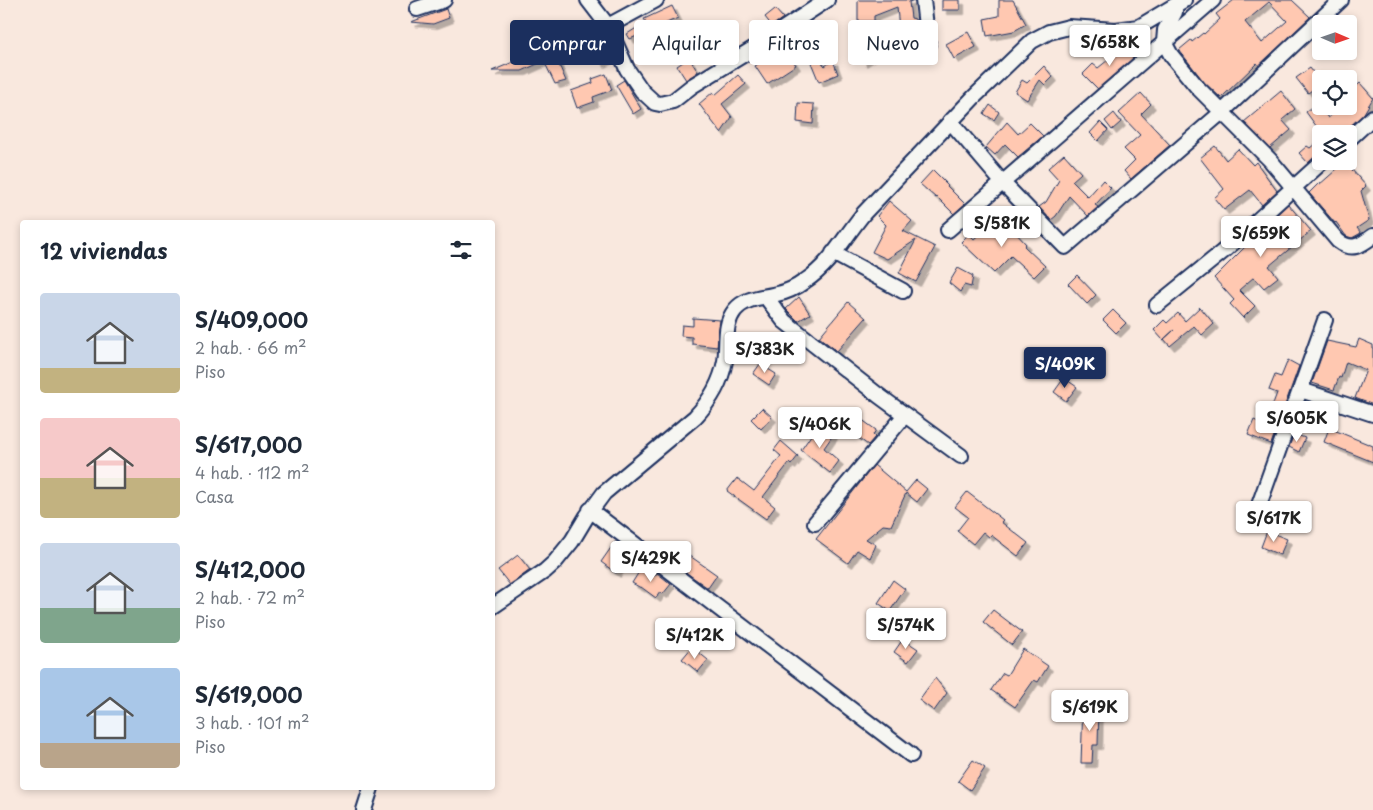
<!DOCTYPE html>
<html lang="es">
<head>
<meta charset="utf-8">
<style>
  :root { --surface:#fff; --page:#f6f6f7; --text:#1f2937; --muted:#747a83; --accent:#1b2f5e }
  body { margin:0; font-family:"Playpen Sans",sans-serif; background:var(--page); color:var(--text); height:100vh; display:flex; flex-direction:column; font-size:19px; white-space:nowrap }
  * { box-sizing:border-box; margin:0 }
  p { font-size:16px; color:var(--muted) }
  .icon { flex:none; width:28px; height:28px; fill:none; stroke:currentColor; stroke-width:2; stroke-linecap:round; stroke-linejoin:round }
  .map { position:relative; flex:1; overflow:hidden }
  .details { position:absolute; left:20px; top:220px; width:475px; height:570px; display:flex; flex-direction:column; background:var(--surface); border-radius:5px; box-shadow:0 2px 8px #0003 }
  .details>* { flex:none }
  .banner { position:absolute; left:510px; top:20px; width:475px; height:45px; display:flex; gap:10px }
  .needle { width:32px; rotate:92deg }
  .tools { position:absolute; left:1312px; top:15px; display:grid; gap:10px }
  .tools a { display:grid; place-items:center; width:45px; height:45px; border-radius:5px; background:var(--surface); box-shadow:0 2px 8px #0003; font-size:25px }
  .price { position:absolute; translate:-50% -42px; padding:0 11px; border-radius:5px; background:#fff; color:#222; font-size:16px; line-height:32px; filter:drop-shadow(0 1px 2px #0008) }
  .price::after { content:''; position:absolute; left:50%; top:30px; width:15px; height:11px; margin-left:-8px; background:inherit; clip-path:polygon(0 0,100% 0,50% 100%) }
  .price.current { background:var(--accent); color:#fff }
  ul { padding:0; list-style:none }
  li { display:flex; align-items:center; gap:15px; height:125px; padding:0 20px }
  li span { display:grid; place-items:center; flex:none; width:140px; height:100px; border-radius:5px; color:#555 }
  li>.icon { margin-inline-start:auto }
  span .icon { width:60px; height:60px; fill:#fffc; stroke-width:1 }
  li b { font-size:21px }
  h2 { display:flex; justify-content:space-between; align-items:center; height:60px; padding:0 20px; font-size:21px }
  .chip { padding:0 18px; border-radius:5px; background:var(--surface); box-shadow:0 2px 8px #0003; font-size:18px; line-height:45px }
  .chip.current { background:var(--accent); color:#fff }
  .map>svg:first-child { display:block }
  .building { fill:#ffc8b1; stroke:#1b2f5e; fill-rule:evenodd; filter:url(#shadow) }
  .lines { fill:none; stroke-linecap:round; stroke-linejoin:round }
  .minor-casing { stroke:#1b2f5e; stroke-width:18 }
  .minor { stroke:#f6f6f2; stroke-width:14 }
</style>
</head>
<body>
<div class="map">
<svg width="1373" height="810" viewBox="0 0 1373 810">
  <defs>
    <filter id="shadow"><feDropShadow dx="4.5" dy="4.5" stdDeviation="0" flood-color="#0004"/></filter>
  </defs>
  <rect width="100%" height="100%" fill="#f9e8de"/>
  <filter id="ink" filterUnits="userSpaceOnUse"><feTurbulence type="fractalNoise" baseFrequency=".02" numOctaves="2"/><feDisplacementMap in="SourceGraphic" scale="10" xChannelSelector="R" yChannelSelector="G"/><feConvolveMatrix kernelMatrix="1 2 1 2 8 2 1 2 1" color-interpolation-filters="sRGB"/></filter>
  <g filter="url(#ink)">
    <path class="building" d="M858,0h56l-5,2 2,16 4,1 2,19 -17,2 -3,-33 -23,9v5h-16z
      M942,0h18v10h-18z
      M999,0h14l13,24 -12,7 -27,5 -3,-17 15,-3z
      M1234,0h58l18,17 -51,49 -2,-3 -36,35 -17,-16 -25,-32 12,-10 1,2 11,-9 1,1 16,-15 -4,-5zM1269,2l18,19 -25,22 -17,-21z
      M672,6l6,12 -48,21 -3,-5 19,-12 -2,-3z
      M446,9l3,9 -16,6 -22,-2z
      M775,9l8,9 -11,8 -7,-9z
      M968,32l8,15 -22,12 -8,-15z
      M729,39l6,11 -14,8 -6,-10z
      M803,43h2l20,23 8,-6 5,14 -19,8z
      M874,44l2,6 -1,4 -13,8 -3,-16z
      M1128,44l9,11 -39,34 -15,-15 10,-10 5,4z
      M551,46l15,35 -11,3 -11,-23 -22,10h-30z
      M605,46l6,12 -11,5 -5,-12z
      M784,47l12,18 -29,19 -12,-18z
      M689,58l9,14 -12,8 -9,-14z
      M1044,66l9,11 -8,8 -5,-5 -13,20 -12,-8 7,-12 5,3z
      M1310,68l11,15 -13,10 -12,-15z
      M606,74l6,16 -19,7 1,5 -17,6 -6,-17 22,-8 -1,-4z
      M738,75l8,9 -24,20 10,13 -11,16 -22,-29 14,-12 2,3z
      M624,80l17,29 -8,5 -17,-29z
      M1360,83l13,15 -10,17 -21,19h-20l-16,-22 11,-9 11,15 16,-12h5v-13z
      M1281,91l14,18 -13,11 9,10 -21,18 -26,-26z
      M1141,93l10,11 -10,10 29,31 -39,34 -7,-8 11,-11 -11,-11 16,-14 -21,-22z
      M798,103l16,1 -1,20 -16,-2z
      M990,105l9,7 -5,8 -10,-6z
      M1114,113l7,9 -9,8 -7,-9z
      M1007,122l11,12 12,-11 13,13 -25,21 -13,-13 -10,11 -9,-8z
      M1100,122l8,8 -10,11 -8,-8z
      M1321,139v13l-13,11 -9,-10 8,-7 3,2z
      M1215,146l11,14 12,-11 15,16 3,-3 21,29 -15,14 -12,-15 -26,20 -10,-12 10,-9 -24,-31z
      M1064,154l17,19 -9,8 16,16 15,-17 8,8 -16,17 3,2 -10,9 -19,-20 -13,20 -5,4 -12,-13 7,-5 13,-22 -11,-12z
      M1345,162l21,24 -5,5 8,29 -12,8 4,5 -9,5 -6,-2 -10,-14 -1,1 -26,-30 9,-9 1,1z
      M933,170l15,15 -1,1 18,18 -11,10 -17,-17 -1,1 -16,-14z
      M889,201l23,20 -9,10 32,16 -19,35 -17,-9 17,-33 -29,19 -15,-7 14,-27 -9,-9z
      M1288,204l23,27 -42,35 9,11 -14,11 -10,-11 -15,13 16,16 -12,12 -13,-14 4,-4 -20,-22 34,-34 3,3 15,-14 -2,-2 12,-10 -3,-3z
      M1000,216l26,28 -2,2 21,20 -11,11 -23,-21 -17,17 -33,-31 8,-8 5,5z
      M958,268l15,8 -2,11 -7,-2 -4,7 -11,-9z
      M1077,275l19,20 -9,9 -19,-20z
      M799,297l11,17 -12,7 -12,-12z
      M848,302l18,16 -29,33 -18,-14z
      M1200,307l14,17 -12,11 -8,-9 -24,20 -6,-7 10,-9 -11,10 -9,-10 10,-10 3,3 11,-10 7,8z
      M1113,310l13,13 -10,10 -13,-13z
      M693,318l27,2 -3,27 -25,-3v-7l-11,-1 1,-11 11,1z
      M1359,339l14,6v60l-18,-7 11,-28 -20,-8 -5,16 -2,-1 -5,13 -22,-7 15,-42 29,6z
      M1288,360l11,6 -28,78 -23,-9 6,-15 11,5 12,-32 -8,-3 6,-15 6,2z
      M760,364l16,10 -7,11 -16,-11z
      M1064,378l13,9 -11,14 -12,-9z
      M762,408l10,9 -11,12 -10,-10z
      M850,411l26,19 -3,5 2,2 -7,8 -28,-21z
      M818,425l15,10 -9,13 15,13 -9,12 -29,-23z
      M1329,428l44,18v16l-49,-20z
      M1294,434l11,4 -6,14 -10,-5z
      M781,441l17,15 -7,9 -2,-2 -26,34 12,10 -9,12 -39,-28 10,-13 17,13 27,-35 -7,-6z
      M874,465l32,27 10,-12 11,9 -10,13 -11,-9 -15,33 -8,-1 -17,14 10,6 -6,13 -13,-8 -9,13 -32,-24z
      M967,492l36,28 -2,2 27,21 -10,13 -27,-21 -2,2 -6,-5 -10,12 -16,-13 11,-14 -13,-10z
      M1267,531l20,8 -7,16 -19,-8z
      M615,542l15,10 -14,21 -15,-11z
      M518,555l12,15 -20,15 -12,-15z
      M690,556l27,19 -9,13 -27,-19z
      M642,567l13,9 2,-3 14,11 -8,10 -3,-2 -4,6 -15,-11v1l-9,-5z
      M893,580l12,9 -15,22 -12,-8z
      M993,610l29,22 -10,13 -29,-23z
      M903,639l15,10 -10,13 -14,-10z
      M692,647l16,13 -10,12 -16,-13z
      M1023,649l25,17 -10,16 -4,-2 -19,27 -24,-17 12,-17 4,2z
      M935,678l12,15 -13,18 -15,-11z
      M1083,705h16l-1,40h-5l-1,18h-11z
      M973,760l12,8 -15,22 -12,-9z"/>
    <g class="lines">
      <g class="minor-casing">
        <path id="minor" d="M588,0l20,26 19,43 15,22 13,12 5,1 13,-3 19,-15 59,-36 76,-50
          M923,0l5,44
          M1175,6v6l-10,18 -1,12 7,13 27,33 72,72 68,81c14,11 23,4 35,-5
          M417,9l27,-9
          M608,26l48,-26
          M950,121l52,61 63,65 157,-135 119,-112
          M1349,139l24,-22
          M948,230l265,-230
          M833,253l70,38
          M766,297l18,24 94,74 83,61
          M1157,305l69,-56 97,-88
          M1301,390l72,24
          M590,510l321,245
          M1254,519l71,-199
          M815,523l90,-108
          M492,607l53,-36 10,-9 17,-21 15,-25 17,-23 91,-76c15,-16 26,-34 30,-56 3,-18 -2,-36 10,-51 11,-13 27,-12 42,-16 10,-2 20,-7 28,-13 25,-16 40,-45 59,-68l110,-116 58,-56 17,-9 20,-5 47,3 23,-3 45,-27
          M364,810l7,-22"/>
      </g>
      <use href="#minor" class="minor"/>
    </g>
  </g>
</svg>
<div class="tools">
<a><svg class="needle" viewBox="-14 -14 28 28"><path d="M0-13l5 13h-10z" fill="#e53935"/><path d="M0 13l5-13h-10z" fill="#747a83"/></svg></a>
<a><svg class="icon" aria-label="locate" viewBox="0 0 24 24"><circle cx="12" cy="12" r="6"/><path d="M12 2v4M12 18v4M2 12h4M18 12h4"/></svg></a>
<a><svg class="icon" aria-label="layers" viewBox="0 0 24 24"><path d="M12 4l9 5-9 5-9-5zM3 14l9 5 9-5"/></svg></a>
</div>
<b class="price" style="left:1110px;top:67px">S/658K</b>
<b class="price" style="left:1002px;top:248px">S/581K</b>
<b class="price" style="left:1261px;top:258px">S/659K</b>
<b class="price" style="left:765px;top:374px">S/383K</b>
<b class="price current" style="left:1065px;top:389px">S/409K</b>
<b class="price" style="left:1297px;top:443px">S/605K</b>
<b class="price" style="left:820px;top:449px">S/406K</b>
<b class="price" style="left:1274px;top:543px">S/617K</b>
<b class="price" style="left:651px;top:583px">S/429K</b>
<b class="price" style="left:906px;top:650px">S/574K</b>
<b class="price" style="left:695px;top:660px">S/412K</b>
<b class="price" style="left:1090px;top:732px">S/619K</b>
<div class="banner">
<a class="chip current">Comprar</a>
<a class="chip">Alquilar</a>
<a class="chip">Filtros</a>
<a class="chip">Nuevo</a>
</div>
<section class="details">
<h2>12 viviendas<svg class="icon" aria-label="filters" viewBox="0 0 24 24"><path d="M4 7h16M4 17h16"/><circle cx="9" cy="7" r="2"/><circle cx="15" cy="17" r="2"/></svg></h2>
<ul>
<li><span style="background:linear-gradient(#c9d6e8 75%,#c2b280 0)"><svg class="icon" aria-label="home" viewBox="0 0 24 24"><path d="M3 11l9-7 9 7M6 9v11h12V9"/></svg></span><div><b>S/409,000</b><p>2 hab. · 66 m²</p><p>Piso</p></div></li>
<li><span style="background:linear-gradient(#f6c9c9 60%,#c2b280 0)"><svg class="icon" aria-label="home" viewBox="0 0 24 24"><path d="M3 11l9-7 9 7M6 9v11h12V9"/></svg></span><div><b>S/617,000</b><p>4 hab. · 112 m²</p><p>Casa</p></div></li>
<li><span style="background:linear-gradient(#c9d6e8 65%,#7fa58c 0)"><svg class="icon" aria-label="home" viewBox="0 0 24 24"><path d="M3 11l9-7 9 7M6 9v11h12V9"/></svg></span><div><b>S/412,000</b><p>2 hab. · 72 m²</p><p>Piso</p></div></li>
<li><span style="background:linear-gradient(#a9c7e8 75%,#b9a48a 0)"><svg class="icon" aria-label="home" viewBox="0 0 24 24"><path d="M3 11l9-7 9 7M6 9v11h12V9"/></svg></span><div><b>S/619,000</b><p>3 hab. · 101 m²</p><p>Piso</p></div></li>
</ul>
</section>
</div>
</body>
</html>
